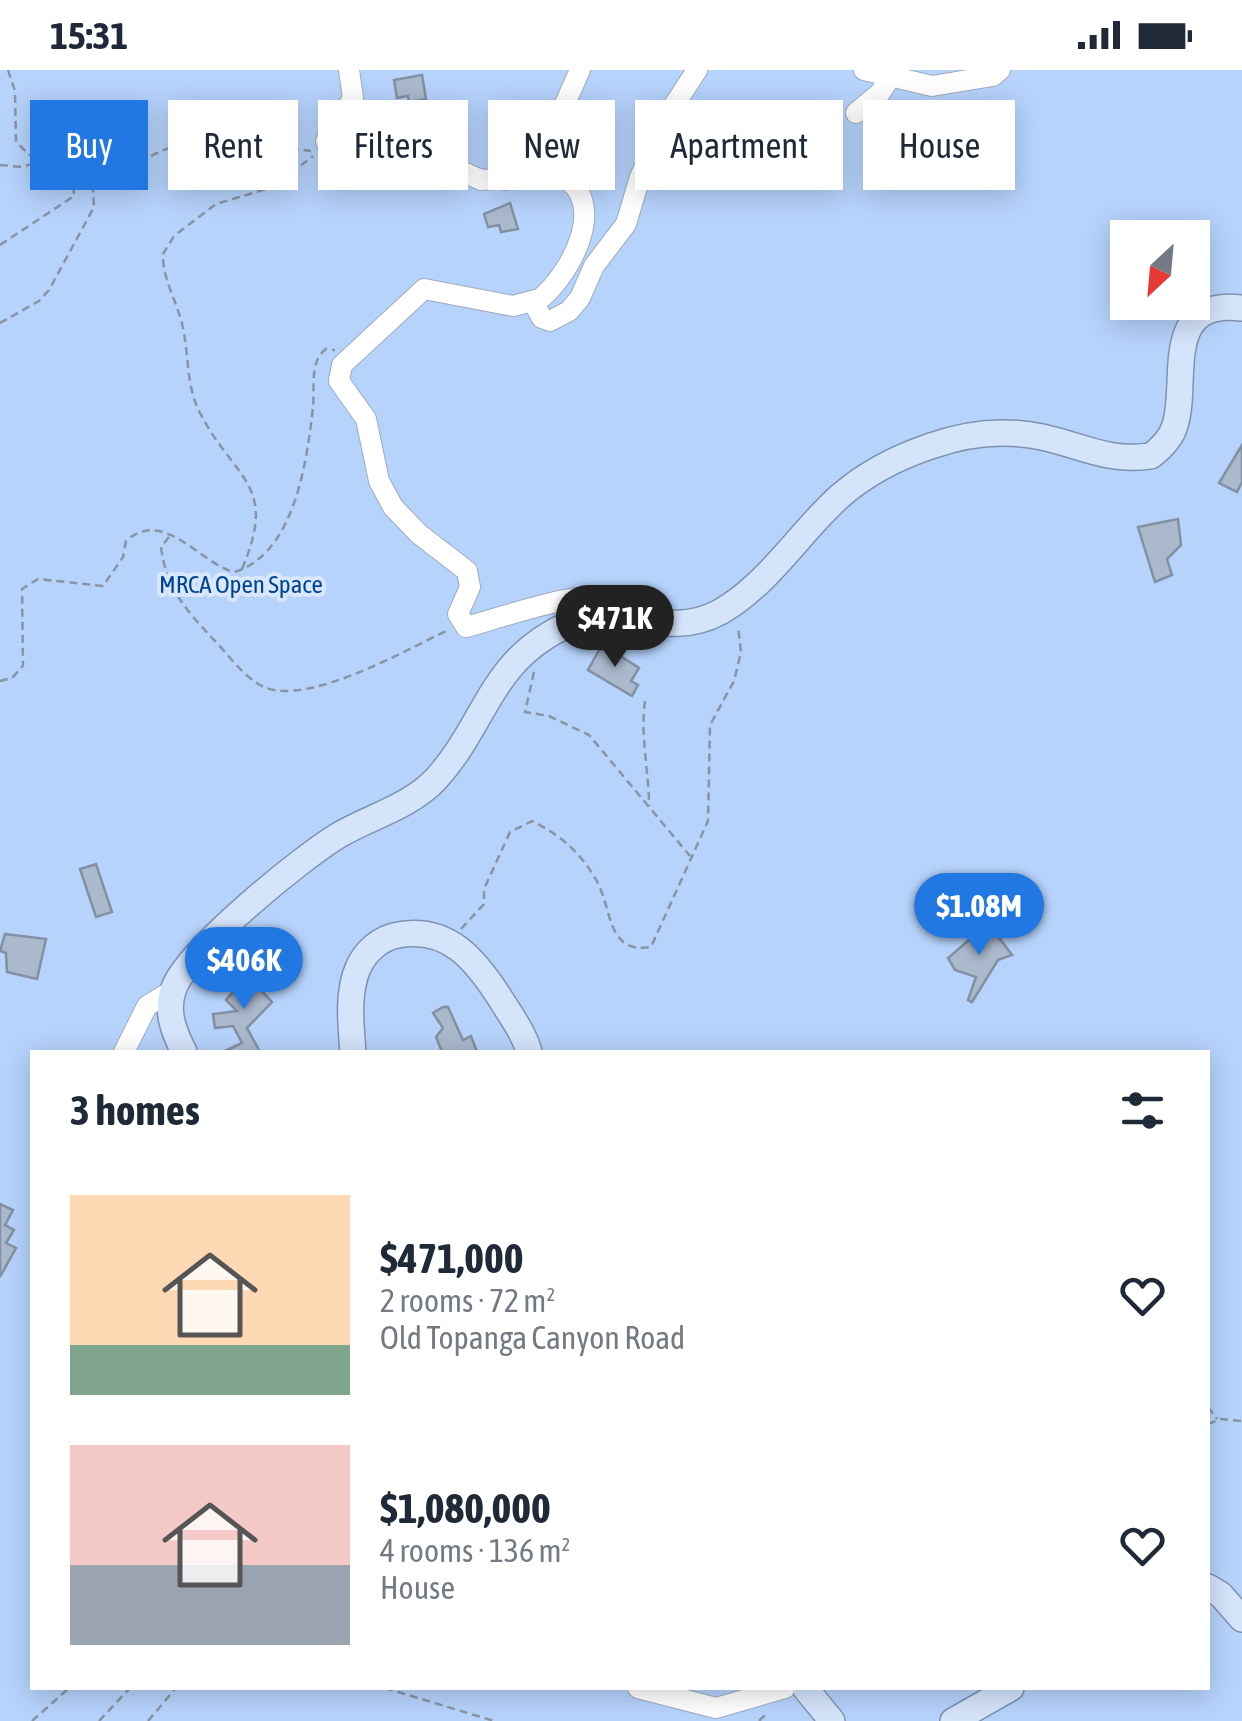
<!DOCTYPE html>
<html lang="en">
<head>
<meta charset="utf-8">
<style>
  :root { --surface:#fff; --page:#f6f6f7; --text:#1f2937; --muted:#747a83; --accent:#2278e2 }
  body { margin:0; font-family:"Asap Condensed",sans-serif; background:var(--page); color:var(--text); height:100vh; display:flex; flex-direction:column; font-size:38px; white-space:nowrap }
  * { box-sizing:border-box; margin:0 }
  p { font-size:32px; color:var(--muted) }
  .icon { flex:none; width:55px; height:55px; fill:none; stroke:currentColor; stroke-width:2; stroke-linecap:round; stroke-linejoin:round }
  .map { position:relative; flex:1; overflow:hidden }
  .side { position:absolute; left:30px; top:980px; width:1180px; height:640px; display:flex; flex-direction:column; background:var(--surface); border-radius:0px; box-shadow:0 5px 25px #0003 }
  .side>* { flex:none }
  .banner { position:absolute; left:30px; top:30px; width:1182px; height:90px; display:flex; gap:20px }
  .needle { width:65px; rotate:206deg }
  .fabs { position:absolute; left:1110px; top:150px; display:grid; gap:20px }
  .fabs a { display:grid; place-items:center; width:100px; height:100px; border-radius:0px; background:var(--surface); box-shadow:0 5px 25px #0003; font-size:50px }
  .price { position:absolute; translate:-50% -85px; padding:0 22px; border-radius:35px; background:var(--accent); color:#fff; font-size:32px; line-height:65px; filter:drop-shadow(0 2px 5px #0008) }
  .price::after { content:''; position:absolute; left:50%; top:60px; width:30px; height:22px; margin-left:-15px; background:inherit; clip-path:polygon(0 0,100% 0,50% 100%) }
  .price.current { background:#222; color:#fff }
  ul { padding:0; list-style:none }
  li { display:flex; align-items:center; gap:30px; height:250px; padding:0 40px }
  li span { display:grid; place-items:center; flex:none; width:280px; height:200px; border-radius:0px; color:#555 }
  li>.icon { margin-inline-start:auto }
  span .icon { width:120px; height:120px; fill:#fffc; stroke-width:1 }
  li b { font-size:42px }
  h2 { display:flex; justify-content:space-between; align-items:center; height:120px; padding:0 40px; font-size:42px }
  .pill { padding:0 35px; border-radius:0px; background:var(--surface); box-shadow:0 5px 25px #0003; font-size:35px; line-height:90px }
  .pill.current { background:var(--accent); color:#fff }
  .status { display:flex; justify-content:space-between; align-items:center; height:70px; padding:0 50px; background:var(--surface); direction:ltr }
  .status svg { height:28px; fill:currentColor }
  .map>svg:first-child { display:block }
  .green { fill:#b6d3fc; fill-rule:evenodd }
  .building { fill:#abb9cd; stroke:#8390a3; stroke-width:2.5 }
  .lines { fill:none; stroke-linecap:round; stroke-linejoin:round }
  .minor-casing { stroke:#9eacc0; stroke-width:22 }
  .major-casing { stroke:#7f93ae; stroke-width:28 }
  .path { stroke:#8994a3; stroke-width:2.5; stroke-dasharray:8 5; stroke-linecap:butt }
  .minor { stroke:#fff; stroke-width:20 }
  .major { stroke:#d4e4fb; stroke-width:25 }
  .labels { text-anchor:middle; stroke-width:8; stroke-linejoin:round; paint-order:stroke }
  .park-label { font-size:25px; fill:#004594; stroke:#d8e7fc }
</style>
</head>
<body>
<div class="status"><b>15:31</b><svg viewBox="0 0 49 12"><path d="M0 12V9h3v3zM5 12V6h3v6zM10 12V3h3v9zM15 12V0h3v12zM26 1h20v11H26zM47 4h2v5h-2z"/></svg></div>
<div class="map">
<svg width="1242" height="1651" viewBox="0 0 1242 1651">
  <rect width="100%" height="100%" fill="#d8e7fc"/>
  <path class="green" d="M0,0h1242v1651h-1242zM1128,168h64v64h-64zM32,982h1176v636h-1176z"/>
  <path class="building" d="M422,5l4,24 -17,3 -1,-6 -11,2 -3,-18z
    M510,133l8,26 -17,3 -2,-7 -11,2 -4,-13z
    M1242,375v37l-5,10 -18,-9z
    M1178,449l3,26 -14,14 5,16 -17,7 -17,-55z
    M608,578l31,20 -8,13 7,4 -6,11 -44,-26 11,-20z
    M96,794l16,48 -16,5 -16,-48z
    M984,857l9,10 4,-2 15,20 -14,5 -26,42 -4,-2 8,-23 -21,-7 -7,-12z
    M5,864l41,5 -9,40 -30,-7 -1,-19 -6,-2z
    M254,899l7,11 -5,5 16,17 -25,26 13,24h-37l19,-9 -9,-17 -18,2 -2,-14 24,-3 -11,-11z
    M443,937h5l15,33 8,-4 6,16h-35l-6,-15 7,-9 -10,-15z
    M0,1134l13,6 -8,15 9,5 -8,13 10,5 -16,29z"/>
  <g class="lines">
    <g class="minor-casing">
      <path id="minor" d="M349,0l4,28 -27,43 9,19 98,-2 48,22 79,-5c50,25 12,98 -20,124l-27,7 -89,-17 -82,76 -3,16 27,38 13,62 14,26 26,27 48,37 3,16 -12,27 8,13c32,-8 132,-45 158,-25v17
        M864,0l68,16 61,-10 7,-6
        M856,43l24,-20 15,-23
        M505,110l15,-21 31,-24 29,-65
        M533,232l9,16 8,3 19,-10 11,-13 14,-32 32,-42 14,-47 33,-70 24,-37
        M124,982l23,-46 26,-16
        M638,1618l78,20 69,-20"/>
    </g>
    <g class="major-casing">
      <path id="major" d="M184,982c-10,-20 -19,-41 -10,-64 14,-38 127,-130 165,-153 31,-18 72,-29 97,-56 52,-57 53,-121 136,-156 49,-20 95,18 148,-11 48,-27 79,-79 119,-115 26,-23 59,-40 92,-51 36,-13 73,-17 111,-9 41,9 66,25 109,19 9,-7 21,-19 24,-31 14,-43 -15,-127 67,-117
        M353,982c-2,-26 -6,-59 5,-84 7,-16 22,-30 40,-33 50,-9 77,24 102,63 11,18 24,35 29,54
        M1208,1517l13,8 21,24
        M805,1618l27,33
        M953,1651l58,-33"/>
    </g>
    <path class="path" d="M8,0l7,21 1,51 14,13 10,2
      M151,86c53,-28 104,-13 160,-5
      M0,95c8,0 18,3 25,1 28,-7 45,-29 67,2l2,39 -45,83 -10,11 -39,22
      M777,116l67,-62
      M0,175l74,-49 -1,-18 -25,-20
      M169,467l-8,10c5,41 25,63 52,92 15,15 31,39 51,48 44,19 140,-36 182,-56
      M242,499c37,-87 -8,-88 -43,-158 -13,-27 -10,-55 -16,-83 -5,-25 -21,-49 -20,-74l11,-18 42,-32 57,-17 40,-31
      M534,602l-9,40 24,4 40,19 101,121
      M0,611l12,-3 11,-12 -1,-77 16,-10 65,7 20,-29 3,-16c37,-34 75,23 108,31 60,-17 73,-110 79,-165 2,-19 -4,-46 13,-58l9,1
      M645,631c-5,34 4,70 4,105
      M461,859l23,-25v-15l26,-57 22,-11c28,14 47,30 63,57 18,28 10,77 56,69l57,-126 2,-96 24,-44 7,-29 -3,-26
      M1208,1337l9,12
      M1208,1354l13,-5 21,2
      M385,1618l109,33
      M32,1651l37,-33
      M99,1651l31,-33
      M148,1651l28,-33
      M759,1651l7,-7"/>
    <use href="#minor" class="minor"/>
    <use href="#major" class="major"/>
  </g>
  <g class="labels">
    <g class="park-label">
      <text x="241" y="523">MRCA Open Space</text>
    </g>
  </g>
</svg>
<div class="fabs">
<a><svg class="needle" viewBox="-14 -14 28 28"><path d="M0-13l5 13h-10z" fill="#e53935"/><path d="M0 13l5-13h-10z" fill="#747a83"/></svg></a>
</div>
<b class="price current" style="left:615px;top:600px">$471K</b>
<b class="price" style="left:979px;top:888px">$1.08M</b>
<b class="price" style="left:244px;top:942px">$406K</b>
<div class="banner">
<a class="pill current">Buy</a>
<a class="pill">Rent</a>
<a class="pill">Filters</a>
<a class="pill">New</a>
<a class="pill">Apartment</a>
<a class="pill">House</a>
</div>
<section class="side">
<h2>3 homes<svg class="icon" aria-label="filters" viewBox="0 0 24 24"><path d="M4 7h16M4 17h16"/><circle cx="9" cy="7" r="2"/><circle cx="15" cy="17" r="2"/></svg></h2>
<ul>
<li><span style="background:linear-gradient(#ffd9b3 75%,#7fa58c 0)"><svg class="icon" aria-label="home" viewBox="0 0 24 24"><path d="M3 11l9-7 9 7M6 9v11h12V9"/></svg></span><div><b>$471,000</b><p>2 rooms · 72 m²</p><p>Old Topanga Canyon Road</p></div><svg class="icon" aria-label="heart" viewBox="0 0 24 24"><path d="M12 20l-8-8c-3-5 5-10 8-4 3-6 11-1 8 4z"/></svg></li>
<li><span style="background:linear-gradient(#f6c9c9 60%,#9aa5b1 0)"><svg class="icon" aria-label="home" viewBox="0 0 24 24"><path d="M3 11l9-7 9 7M6 9v11h12V9"/></svg></span><div><b>$1,080,000</b><p>4 rooms · 136 m²</p><p>House</p></div><svg class="icon" aria-label="heart" viewBox="0 0 24 24"><path d="M12 20l-8-8c-3-5 5-10 8-4 3-6 11-1 8 4z"/></svg></li>
</ul>
</section>
</div>
</body>
</html>
